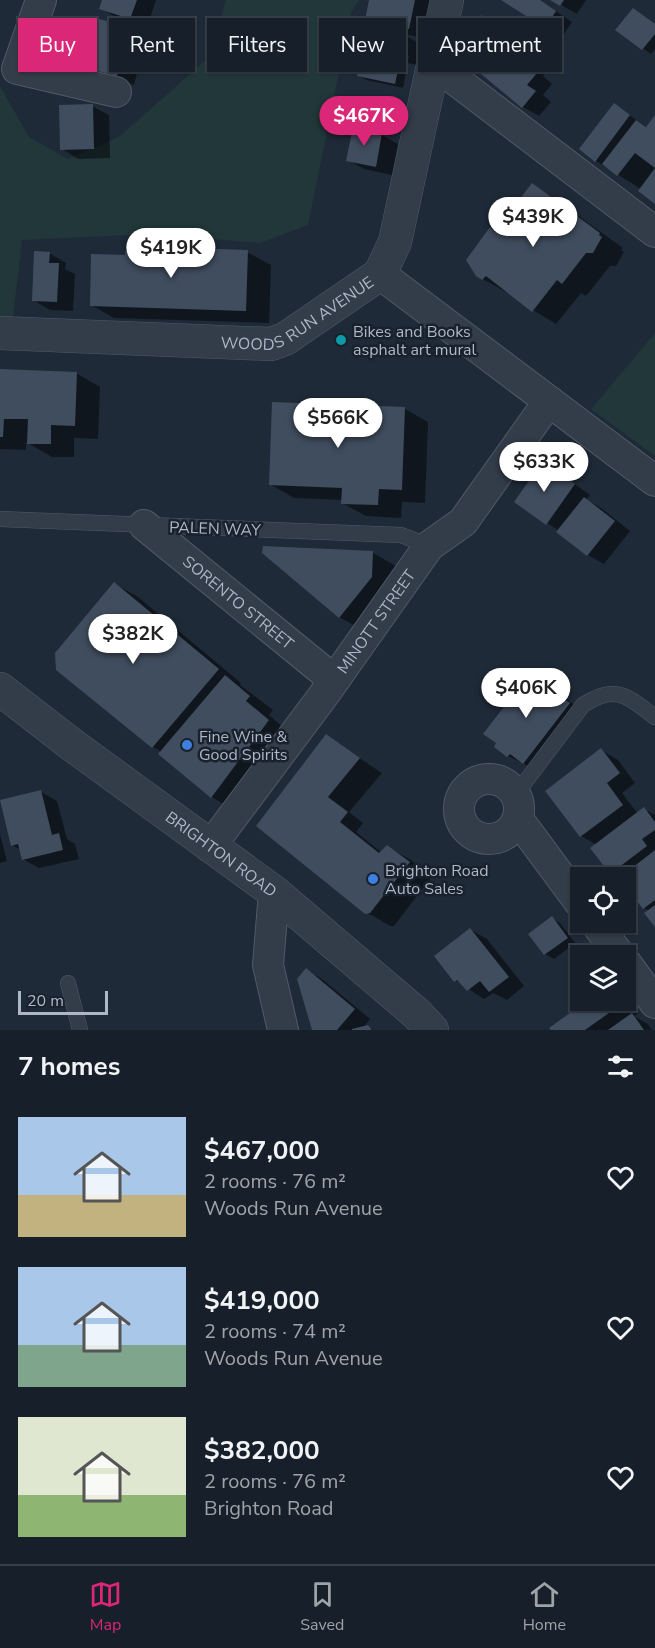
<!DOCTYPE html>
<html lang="en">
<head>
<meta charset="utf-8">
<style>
  :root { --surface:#17202a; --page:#202832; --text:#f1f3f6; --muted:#9ea3a8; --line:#363e47; --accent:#db2777 }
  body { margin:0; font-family:"Nunito Sans",sans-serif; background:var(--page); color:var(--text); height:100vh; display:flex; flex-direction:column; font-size:22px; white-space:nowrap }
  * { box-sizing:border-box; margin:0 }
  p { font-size:20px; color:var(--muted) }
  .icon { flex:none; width:33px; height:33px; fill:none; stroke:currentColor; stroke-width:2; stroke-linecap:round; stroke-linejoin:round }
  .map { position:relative; height:1030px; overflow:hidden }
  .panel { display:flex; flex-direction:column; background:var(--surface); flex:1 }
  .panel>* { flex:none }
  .top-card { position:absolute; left:18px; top:18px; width:620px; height:54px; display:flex; gap:12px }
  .controls { position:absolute; left:570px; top:867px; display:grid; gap:12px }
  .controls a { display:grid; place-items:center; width:66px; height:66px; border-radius:0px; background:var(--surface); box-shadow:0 2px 4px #0004,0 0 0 2px var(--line); font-size:30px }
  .scale { position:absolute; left:18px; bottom:15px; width:90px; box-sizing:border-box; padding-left:6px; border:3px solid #adb7c6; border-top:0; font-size:16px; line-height:21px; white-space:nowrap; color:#adb7c6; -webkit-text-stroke:4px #19212d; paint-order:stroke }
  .price { position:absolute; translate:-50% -51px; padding:0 14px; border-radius:21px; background:#fff; color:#222; font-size:20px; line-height:39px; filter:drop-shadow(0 2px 3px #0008) }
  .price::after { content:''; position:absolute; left:50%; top:36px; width:18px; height:14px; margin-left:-9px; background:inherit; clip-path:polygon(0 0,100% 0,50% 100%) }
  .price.selected { background:var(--accent); color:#fff }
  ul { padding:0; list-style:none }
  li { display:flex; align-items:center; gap:18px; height:150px; padding:0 18px }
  li span { display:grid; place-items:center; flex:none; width:168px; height:120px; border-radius:0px; color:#555 }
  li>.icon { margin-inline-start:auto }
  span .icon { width:72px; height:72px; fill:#fffc; stroke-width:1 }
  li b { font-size:26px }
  h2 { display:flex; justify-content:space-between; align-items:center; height:72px; padding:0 18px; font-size:26px }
  .pill { padding:0 21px; border-radius:0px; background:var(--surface); box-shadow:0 2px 4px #0004,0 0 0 2px var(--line); font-size:21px; line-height:54px }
  .pill.selected { background:var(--accent); color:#fff }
  .dock { display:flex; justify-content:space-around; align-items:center; height:84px; border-top:2px solid var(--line); background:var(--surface); font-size:16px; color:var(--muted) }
  .dock a { display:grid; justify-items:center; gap:3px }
  .dock .selected { color:var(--accent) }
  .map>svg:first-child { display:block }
  .green { fill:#213739 }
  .shadow { fill:#0007; fill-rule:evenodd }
  .building { fill:#404d5e }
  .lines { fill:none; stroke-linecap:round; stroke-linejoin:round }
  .service-casing { stroke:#505a67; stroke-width:16 }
  .minor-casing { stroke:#505a67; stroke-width:32 }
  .tertiary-casing { stroke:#505a67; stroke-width:34 }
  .service { stroke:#333c49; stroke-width:15 }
  .minor { stroke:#333c49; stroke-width:30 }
  .tertiary { stroke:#333c49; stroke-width:33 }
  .culture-dot { fill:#0f9aa8; stroke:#19212d; stroke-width:2 }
  .shop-dot { fill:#3f7fe0; stroke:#19212d; stroke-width:2 }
  .labels { text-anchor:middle; stroke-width:5; stroke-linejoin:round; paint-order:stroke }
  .street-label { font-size:16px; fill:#adb7c6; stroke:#19212d }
  .poi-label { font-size:16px; fill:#adb7c6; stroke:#19212d; text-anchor:start }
</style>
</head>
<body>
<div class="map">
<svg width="655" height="1030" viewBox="0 0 655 1030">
  <rect width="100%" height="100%" fill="#1f2a38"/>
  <path class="green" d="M226,0h133l-8,13 -43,212 -48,18 -109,-9 -129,6 -11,94 -11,-1v-247l29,51 39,22 51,-22 90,-80z
    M655,333v123l-64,-47z"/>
  <path class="shadow" d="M103,0h53l-9,28 -30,-10 -16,-10z
    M370,0h63l-8,38 -22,-4 19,11 -5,20 -20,-4 10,6 -4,21 -36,-8 -8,-4 19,-18 -18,-11 25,-16 -18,-11zM376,50l33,6 -1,3 -32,-6z
    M504,0h35l33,22 -10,15z
    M553,0h33l-9,14z
    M482,17l16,9 52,42 -7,8 9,8 -9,11 8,7 -12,14 -16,-9z
    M655,24v25l-4,5 -34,-24z
    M129,29l17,9 -12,47 -30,-8 -16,-9z
    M614,105l33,22 8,-10v85l-14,-13 -45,-28z
    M92,106l17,9 1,43 -32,1 -16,-10z
    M354,129l28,6 16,9 -6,31 -28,-6 -16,-9z
    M532,185l23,14 68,49 -2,2 3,2 -8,14h-6l-24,30 -5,-3 -25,31 -23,-14 -25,-19 -2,1 -23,-13 8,-50 6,4z
    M247,252l24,13 -2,58 -155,-5 -23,-13 36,-49z
    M49,253l17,10 -1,6 10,5 -2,37 -23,-1 -17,-10z
    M0,371l76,2 24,14 -2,52 -24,-1v19h-22l-26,-15v8l-26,-1z
    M405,409l23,13 -3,81 -23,-1 -1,16 -35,-2 -24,-13 1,-3 -49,-2 -24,-14z
    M559,473l31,22 -4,5 15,8 29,23 -26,33 -16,-9 -30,-23 1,-1 -43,-29z
    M373,553l23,13 -1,24 -32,40 -24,-13z
    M115,584l23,13 103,86 -1,2 33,25 -4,5 22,19 -56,77 -23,-14 -52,-43 2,-2 -9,-5z
    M531,675l16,9 38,29 -45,59 -32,-16 -12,-9z
    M326,736l56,37 -33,39 14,11 -7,9 26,21 6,-6 23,13 21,16 -38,50h-4l-24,-14 -108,-86z
    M601,750l17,10 17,23 -13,10 16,21 6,-5 11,6v109l-6,-13 -5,-3 -18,-24v-6h-8l-7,-5 -14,-28 -16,-9z
    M41,792l16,9 10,38 8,5 4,15 -40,9 -16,-9 -2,-9 -9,-5z
    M0,834l7,27 -7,2z
    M552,918l8,5 15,20 -21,16 -9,-5 -15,-20z
    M471,930l16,9 37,47 -17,14 -14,-7 -9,6 -29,-19z
    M306,970l16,9 48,40 -7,9 5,-1 6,3h-61l-14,-51z
    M626,995l13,18 -5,3 14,8 4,6h-99l-1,-2 38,-28h36z"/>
  <path class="building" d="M102,0h35l-7,19 -31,-10z
    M369,0h46l-6,29 -44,-9z
    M501,0h39l16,11 -11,17z
    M550,0h14l-4,6z
    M633,8l22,16v10l-13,16 -27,-20z
    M481,15l54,43 -7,8 9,7 -10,12 9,6 -14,17 -53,-44z
    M99,19l31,8 -13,49 -31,-8z
    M363,25l43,9 -5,22 -43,-8z
    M362,53l38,8 -5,23 -38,-8z
    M614,103l16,12 -35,47 -16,-13z
    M93,104l1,45 -34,1 -1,-45z
    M655,115v53l-20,-15 -18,23 -15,-12 34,-44 10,7z
    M353,127l29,6 -6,34 -30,-6z
    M655,168v36l-17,-13z
    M532,183l68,50 -1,2 3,2 -9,16h-7l-24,31 -5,-4 -25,32 -46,-36 -4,4 -6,-4 -10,-16 24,-33 5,5z
    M154,247l94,3 -2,61 -156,-5 1,-52 34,1v-4l29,1z
    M34,251l16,1 -1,11h10l-2,39 -25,-1z
    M0,369l77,3 -2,54 -24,-1v19h-24l1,-25h-24l-1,18h-3z
    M272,402l133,5 -3,83 -23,-1 -1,16 -37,-1 1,-16 -73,-3z
    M542,462l33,22 -29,41 -32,-23z
    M584,497l31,24 -28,35 -31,-24z
    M263,546l110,5 -1,26 -33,41 -77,-65z
    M114,582l105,87 -67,79 -96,-78 -1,-17z
    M530,673l40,30 -47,61 -13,-10 -3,3 -13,-10 2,-4 -13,-9z
    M225,675l25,21 -4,5 23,19 -58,78 -53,-44z
    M326,734l34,24 -32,39 20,15 -8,10 39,31 8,-8 23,17 -40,51 -5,1 -109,-88z
    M601,748l19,25 -13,10 16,22 -43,32 -35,-46z
    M41,790l11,45 7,-2 4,17 -41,10 -4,-16 -7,2 -11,-46z
    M644,807l11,15v8l-13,9 5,7 -37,28 -20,-26z
    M655,850v50l-12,9 -17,-22v-9h-7z
    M655,905v22l-11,-14z
    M552,916l16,22 -24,17 -16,-21z
    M470,928l39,49 -20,15 -9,-11 -13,10 -10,-11 -3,2 -20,-26z
    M306,968l49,41 -18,21h-25l-15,-51z
    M588,1000h34l1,3 -38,27h-34l-2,-2z
    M632,1013l12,17h-36z
    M368,1025l4,5h-20v-1z"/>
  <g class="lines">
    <g class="service-casing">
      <path id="service" d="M0,519l401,16 28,11
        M516,794l67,-89c33,-22 45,-8 72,12
        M68,983l12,47"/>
    </g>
    <g class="minor-casing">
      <g id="minor">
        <path d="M41,0l-24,69 99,23"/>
        <path d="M433,63l222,169"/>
        <path d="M380,274l275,207"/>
        <path id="s1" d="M144,525l190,155"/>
        <circle cx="489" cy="809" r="30"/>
        <path d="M518,819l62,84"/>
        <path id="s2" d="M210,847l113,-151 106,-150 34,-24 86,-121"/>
        <path d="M274,892l-6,73 15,65"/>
        <path d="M595,922l25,34"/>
        <path d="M626,963l29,40"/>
      </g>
    </g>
    <g class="tertiary-casing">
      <g id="tertiary">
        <path id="s3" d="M0,333l271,11 14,-5 95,-65 15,-32 52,-242"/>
        <path id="s4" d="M0,689l71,55 203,148 143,122 15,16"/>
      </g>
    </g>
    <use href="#service" class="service"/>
    <use href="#minor" class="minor"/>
    <use href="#tertiary" class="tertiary"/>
  </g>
  <circle class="culture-dot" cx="341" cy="340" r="6"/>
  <g class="shop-dot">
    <circle cx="187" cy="745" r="6"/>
    <circle cx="373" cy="879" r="6"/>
  </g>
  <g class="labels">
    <g class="street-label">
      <text dy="6" stroke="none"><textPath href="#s3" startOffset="306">WOODS RUN AVENUE</textPath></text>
      <text transform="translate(215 528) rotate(2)" y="6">PALEN WAY</text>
      <text dy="6" stroke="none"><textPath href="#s1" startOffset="122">SORENTO STREET</textPath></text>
      <text dy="6" stroke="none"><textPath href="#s2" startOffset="280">MINOTT STREET</textPath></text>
      <text dy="6" stroke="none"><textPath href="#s4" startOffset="276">BRIGHTON ROAD</textPath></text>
    </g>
    <g class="poi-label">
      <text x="353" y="337">Bikes and Books<tspan x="353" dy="18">asphalt art mural</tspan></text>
      <text x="199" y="742">Fine Wine &amp;<tspan x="199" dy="18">Good Spirits</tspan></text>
      <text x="385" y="876">Brighton Road<tspan x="385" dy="18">Auto Sales</tspan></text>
    </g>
  </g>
</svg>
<div class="controls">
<a><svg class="icon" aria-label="locate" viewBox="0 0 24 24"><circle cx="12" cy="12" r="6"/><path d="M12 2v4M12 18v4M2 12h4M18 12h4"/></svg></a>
<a><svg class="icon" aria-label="layers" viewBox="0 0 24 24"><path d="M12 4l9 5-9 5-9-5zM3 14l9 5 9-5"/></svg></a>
</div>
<div class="scale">20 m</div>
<b class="price selected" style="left:364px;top:147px">$467K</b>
<b class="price" style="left:533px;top:248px">$439K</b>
<b class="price" style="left:171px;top:279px">$419K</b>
<b class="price" style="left:338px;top:449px">$566K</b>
<b class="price" style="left:544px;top:493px">$633K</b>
<b class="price" style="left:133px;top:665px">$382K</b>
<b class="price" style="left:526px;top:719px">$406K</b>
<div class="top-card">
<a class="pill selected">Buy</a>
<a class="pill">Rent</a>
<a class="pill">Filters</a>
<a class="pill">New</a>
<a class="pill">Apartment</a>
</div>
</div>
<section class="panel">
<h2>7 homes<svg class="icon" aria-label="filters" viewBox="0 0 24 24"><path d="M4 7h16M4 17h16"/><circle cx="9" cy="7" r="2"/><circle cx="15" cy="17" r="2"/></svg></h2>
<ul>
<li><span style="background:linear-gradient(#a9c7e8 65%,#c2b280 0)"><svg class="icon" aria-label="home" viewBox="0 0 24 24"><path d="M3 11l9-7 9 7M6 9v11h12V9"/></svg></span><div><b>$467,000</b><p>2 rooms · 76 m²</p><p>Woods Run Avenue</p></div><svg class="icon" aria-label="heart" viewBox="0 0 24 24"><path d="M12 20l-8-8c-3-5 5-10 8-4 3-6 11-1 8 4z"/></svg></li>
<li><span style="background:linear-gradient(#a9c7e8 65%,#7fa58c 0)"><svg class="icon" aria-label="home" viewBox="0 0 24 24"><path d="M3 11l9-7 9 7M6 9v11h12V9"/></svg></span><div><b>$419,000</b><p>2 rooms · 74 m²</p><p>Woods Run Avenue</p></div><svg class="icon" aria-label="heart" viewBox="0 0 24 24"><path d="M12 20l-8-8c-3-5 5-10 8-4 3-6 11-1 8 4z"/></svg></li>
<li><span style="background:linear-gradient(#dfe7d0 65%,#8fb573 0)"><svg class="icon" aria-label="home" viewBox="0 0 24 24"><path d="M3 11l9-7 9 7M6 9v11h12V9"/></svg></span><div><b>$382,000</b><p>2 rooms · 76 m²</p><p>Brighton Road</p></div><svg class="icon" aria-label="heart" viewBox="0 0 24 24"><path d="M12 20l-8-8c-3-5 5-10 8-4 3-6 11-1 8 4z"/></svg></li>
</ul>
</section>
<nav class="dock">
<a class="selected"><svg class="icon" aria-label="map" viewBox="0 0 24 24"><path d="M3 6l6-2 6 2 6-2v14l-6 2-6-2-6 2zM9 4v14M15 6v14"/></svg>Map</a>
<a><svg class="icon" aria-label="saved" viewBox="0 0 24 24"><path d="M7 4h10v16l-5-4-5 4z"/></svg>Saved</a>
<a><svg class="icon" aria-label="home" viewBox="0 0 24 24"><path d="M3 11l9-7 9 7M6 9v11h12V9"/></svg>Home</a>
</nav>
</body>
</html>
